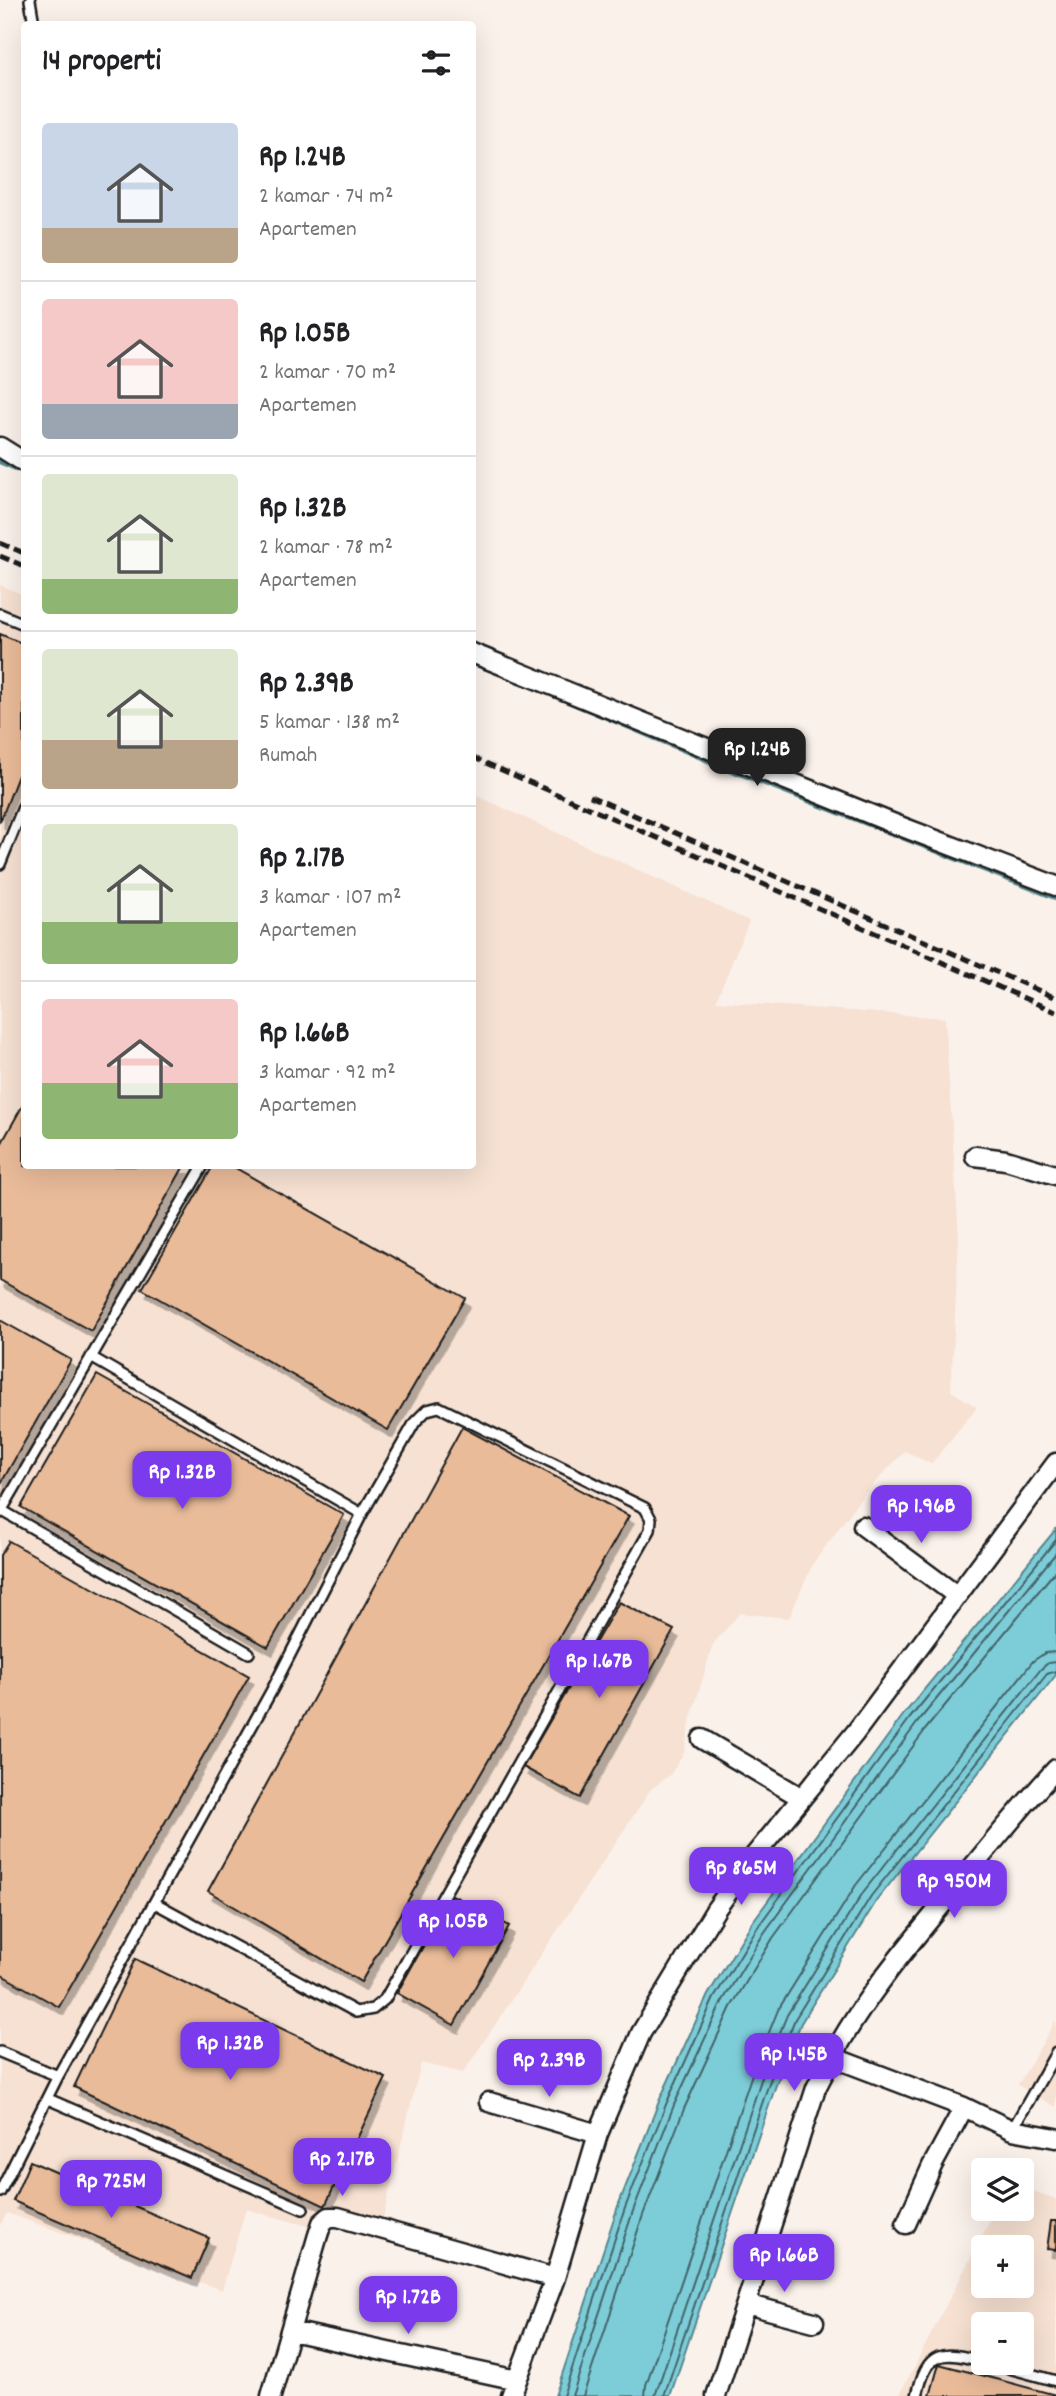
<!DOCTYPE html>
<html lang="id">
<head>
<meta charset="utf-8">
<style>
  :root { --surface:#fff; --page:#f6f6f6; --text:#202124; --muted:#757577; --line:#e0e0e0; --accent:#7c3aed }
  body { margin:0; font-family:Dekko,sans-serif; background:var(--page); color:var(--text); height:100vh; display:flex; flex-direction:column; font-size:26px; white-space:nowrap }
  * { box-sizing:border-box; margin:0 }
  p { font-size:23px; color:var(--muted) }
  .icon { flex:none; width:38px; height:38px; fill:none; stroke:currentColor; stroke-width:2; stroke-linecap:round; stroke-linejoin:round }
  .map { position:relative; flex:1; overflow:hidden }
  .details { position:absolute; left:21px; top:21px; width:455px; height:1148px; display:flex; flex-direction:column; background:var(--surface); border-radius:7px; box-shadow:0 7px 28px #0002 }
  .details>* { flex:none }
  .buttons { position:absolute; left:971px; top:2158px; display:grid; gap:14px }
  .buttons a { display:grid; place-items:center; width:63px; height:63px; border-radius:7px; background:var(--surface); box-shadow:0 7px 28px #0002; font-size:35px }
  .price { position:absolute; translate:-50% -60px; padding:0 16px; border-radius:14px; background:var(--accent); color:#fff; font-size:23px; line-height:46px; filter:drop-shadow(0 2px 4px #0008) }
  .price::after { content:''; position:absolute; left:50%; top:42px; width:21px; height:16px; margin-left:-10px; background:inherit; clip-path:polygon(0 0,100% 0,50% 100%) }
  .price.current { background:#222; color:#fff }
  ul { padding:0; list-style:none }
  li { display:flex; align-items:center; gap:21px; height:175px; padding:0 21px }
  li+li { border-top:2px solid var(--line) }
  li span { display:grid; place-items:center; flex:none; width:196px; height:140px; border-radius:7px; color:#555 }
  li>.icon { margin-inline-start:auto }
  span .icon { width:84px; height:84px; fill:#fffc; stroke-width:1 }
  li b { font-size:30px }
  h2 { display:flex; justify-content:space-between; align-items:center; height:84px; padding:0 21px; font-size:30px }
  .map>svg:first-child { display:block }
  .built { fill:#f6e1d2; fill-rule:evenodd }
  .water { fill:#7dcdd9; stroke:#56868d; stroke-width:2 }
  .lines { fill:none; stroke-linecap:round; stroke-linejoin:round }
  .shore { stroke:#436368; stroke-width:2 }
  .stream { stroke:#56868d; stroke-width:5 }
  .building { fill:#e9bb99; stroke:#1c1c1c; stroke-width:2; filter:url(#shadow) }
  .service-casing { stroke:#1c1c1c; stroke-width:14 }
  .minor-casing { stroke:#1c1c1c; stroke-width:23 }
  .service { stroke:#fff; stroke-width:9 }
  .minor { stroke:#fff; stroke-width:18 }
  .rail { stroke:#1c1c1c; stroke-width:5; stroke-dasharray:10 5; stroke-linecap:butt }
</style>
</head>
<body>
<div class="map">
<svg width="1056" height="2396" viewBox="0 0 1056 2396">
  <defs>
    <filter id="shadow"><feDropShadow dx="4.5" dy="8" stdDeviation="0" flood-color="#0004"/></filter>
  </defs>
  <rect width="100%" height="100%" fill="#fbf1eb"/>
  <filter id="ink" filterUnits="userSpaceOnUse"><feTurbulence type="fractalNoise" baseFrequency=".0143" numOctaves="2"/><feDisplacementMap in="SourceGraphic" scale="14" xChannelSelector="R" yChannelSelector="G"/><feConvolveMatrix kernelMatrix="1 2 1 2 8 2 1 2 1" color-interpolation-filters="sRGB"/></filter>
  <g filter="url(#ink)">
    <path class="built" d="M0,585l24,10v571h448l1,-372 276,127 -33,80 229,17 14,220 -8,153 26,16 -46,57 -26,-13 -41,43 -52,71 -23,53 -49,-5 -27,31 -22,74 -7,35 -14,22 -19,14 -188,284 -42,-10 -40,163 -62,-13 -4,15 -69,-19 -24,81 -215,-77 -7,13z
      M1056,2020v87l-38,-22z
      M1022,2187l34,12v197h-157l97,-187 26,-1zM984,2247h38v39h-38zM984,2324h38v38h-38z"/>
    <path class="water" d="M1056,1529v146l-179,225 -76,123 -25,62 -106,311h-115l63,-190 42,-107 48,-104 43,-71 153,-210z"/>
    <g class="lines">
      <path class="shore" d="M563,2396l62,-188 42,-106 47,-104 43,-70 153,-210 146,-178
        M572,2396l61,-185 41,-106 48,-103 42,-69 153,-210 139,-170
        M583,2396l60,-181 41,-106 47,-102 42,-69 152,-208 131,-160
        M645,2396l1,-11 105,-308 27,-67 78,-125 177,-224 12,-8 11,-1
        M655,2396l106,-316 26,-65 77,-124 177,-222 7,-6 8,-1
        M664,2396l105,-313 26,-64 76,-123 176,-222 9,-3"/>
      <path class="stream" d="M0,462l24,10
        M562,699l166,70 328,129"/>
    </g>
    <path class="building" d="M0,634l24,10v116l-24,62z
      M24,1103v63h160l-93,165 -91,-51v-134z
      M213,1166h19l233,132 -77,132 -246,-141z
      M0,1320l71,40 -71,125z
      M97,1375l247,140 -76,132 -247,-140z
      M462,1427l167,89 -268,466 -153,-91z
      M9,1541l240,135 -190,331 -59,-33v-419z
      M619,1602l55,28 -94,168 -57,-31z
      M452,1895l57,31 -55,99 -57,-32z
      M135,1959l251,119 -61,128 -251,-119z
      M30,2161l179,77 -17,40 -179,-77z
      M1051,2221h5v29l-9,-1z
      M939,2364l117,31v1h-126z"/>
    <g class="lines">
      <g class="service-casing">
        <path id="service" d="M30,0l4,24
          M0,614l24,10
          M0,864l24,-59
          M91,1357l271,157
          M1,1510l248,143
          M0,1513l203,-347
          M0,2052l58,24
          M48,2099l255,110
          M1012,2130l44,-77
          M0,2192l58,-116 215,-388 89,-174 53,-92 12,-12 12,-3 206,101 6,11 -1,11 -265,469 -12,10 -17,3 -201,-109
          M987,2362l69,19
          M917,2396c10,-46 24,-46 67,-34"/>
      </g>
      <g class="minor-casing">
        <path id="minor" d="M0,447l24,15
          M472,653l420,170 164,63
          M975,1156l31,4 50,15
          M863,1526l93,69
          M702,1739l100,59
          M832,2057c32,-59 74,-109 117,-161 35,-43 69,-86 107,-127
          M489,2102l109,32
          M906,2224l26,-58 32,-59
          M746,2304l68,18
          M291,2331l226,49
          M271,2396l47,-161 4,-12 7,-6h9l217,61
          M511,2396l44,-118 43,-144 43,-101 75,-124 39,-54 100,-122 201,-270
          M716,2396l100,-308 16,-31 132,50 48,23 44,8"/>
      </g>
      <use href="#service" class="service"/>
      <use href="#minor" class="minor"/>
      <path class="rail" d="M0,543l24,10
        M0,556l24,10
        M472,757l584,255
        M590,796l466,202"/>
    </g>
  </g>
</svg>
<div class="buttons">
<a><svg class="icon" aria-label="layers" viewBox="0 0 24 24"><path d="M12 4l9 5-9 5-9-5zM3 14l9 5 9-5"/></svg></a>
<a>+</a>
<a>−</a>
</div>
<b class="price current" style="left:757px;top:788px">Rp 1.24B</b>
<b class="price" style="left:182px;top:1511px">Rp 1.32B</b>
<b class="price" style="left:921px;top:1545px">Rp 1.96B</b>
<b class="price" style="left:599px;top:1700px">Rp 1.67B</b>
<b class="price" style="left:741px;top:1907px">Rp 865M</b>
<b class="price" style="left:954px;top:1920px">Rp 950M</b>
<b class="price" style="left:453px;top:1960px">Rp 1.05B</b>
<b class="price" style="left:230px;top:2082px">Rp 1.32B</b>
<b class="price" style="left:794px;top:2093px">Rp 1.45B</b>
<b class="price" style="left:549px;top:2099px">Rp 2.39B</b>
<b class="price" style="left:342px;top:2198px">Rp 2.17B</b>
<b class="price" style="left:111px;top:2220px">Rp 725M</b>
<b class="price" style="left:784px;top:2294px">Rp 1.66B</b>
<b class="price" style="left:408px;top:2336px">Rp 1.72B</b>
<section class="details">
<h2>14 properti<svg class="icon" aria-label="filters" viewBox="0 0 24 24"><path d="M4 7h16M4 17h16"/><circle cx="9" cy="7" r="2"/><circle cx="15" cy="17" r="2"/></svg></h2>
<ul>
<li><span style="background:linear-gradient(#c9d6e8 75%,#b9a48a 0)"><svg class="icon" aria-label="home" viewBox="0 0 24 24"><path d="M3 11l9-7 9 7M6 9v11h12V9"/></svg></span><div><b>Rp 1.24B</b><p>2 kamar · 74 m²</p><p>Apartemen</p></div></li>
<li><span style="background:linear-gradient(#f6c9c9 75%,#9aa5b1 0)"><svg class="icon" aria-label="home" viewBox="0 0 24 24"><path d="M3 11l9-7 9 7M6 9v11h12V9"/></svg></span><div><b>Rp 1.05B</b><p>2 kamar · 70 m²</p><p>Apartemen</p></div></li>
<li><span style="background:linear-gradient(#dfe7d0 75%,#8fb573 0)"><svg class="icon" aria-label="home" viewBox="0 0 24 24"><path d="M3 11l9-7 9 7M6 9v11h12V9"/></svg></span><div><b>Rp 1.32B</b><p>2 kamar · 78 m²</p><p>Apartemen</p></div></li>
<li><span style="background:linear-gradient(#dfe7d0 65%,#b9a48a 0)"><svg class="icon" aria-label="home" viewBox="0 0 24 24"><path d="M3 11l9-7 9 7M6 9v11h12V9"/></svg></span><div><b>Rp 2.39B</b><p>5 kamar · 138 m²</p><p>Rumah</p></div></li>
<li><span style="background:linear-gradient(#dfe7d0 70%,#8fb573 0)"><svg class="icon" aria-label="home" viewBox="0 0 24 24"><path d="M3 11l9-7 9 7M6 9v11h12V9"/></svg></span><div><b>Rp 2.17B</b><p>3 kamar · 107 m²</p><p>Apartemen</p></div></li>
<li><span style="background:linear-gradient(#f6c9c9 60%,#8fb573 0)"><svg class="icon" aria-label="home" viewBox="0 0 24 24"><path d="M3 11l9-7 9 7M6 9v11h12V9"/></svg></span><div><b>Rp 1.66B</b><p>3 kamar · 92 m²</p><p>Apartemen</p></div></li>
</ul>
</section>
</div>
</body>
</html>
